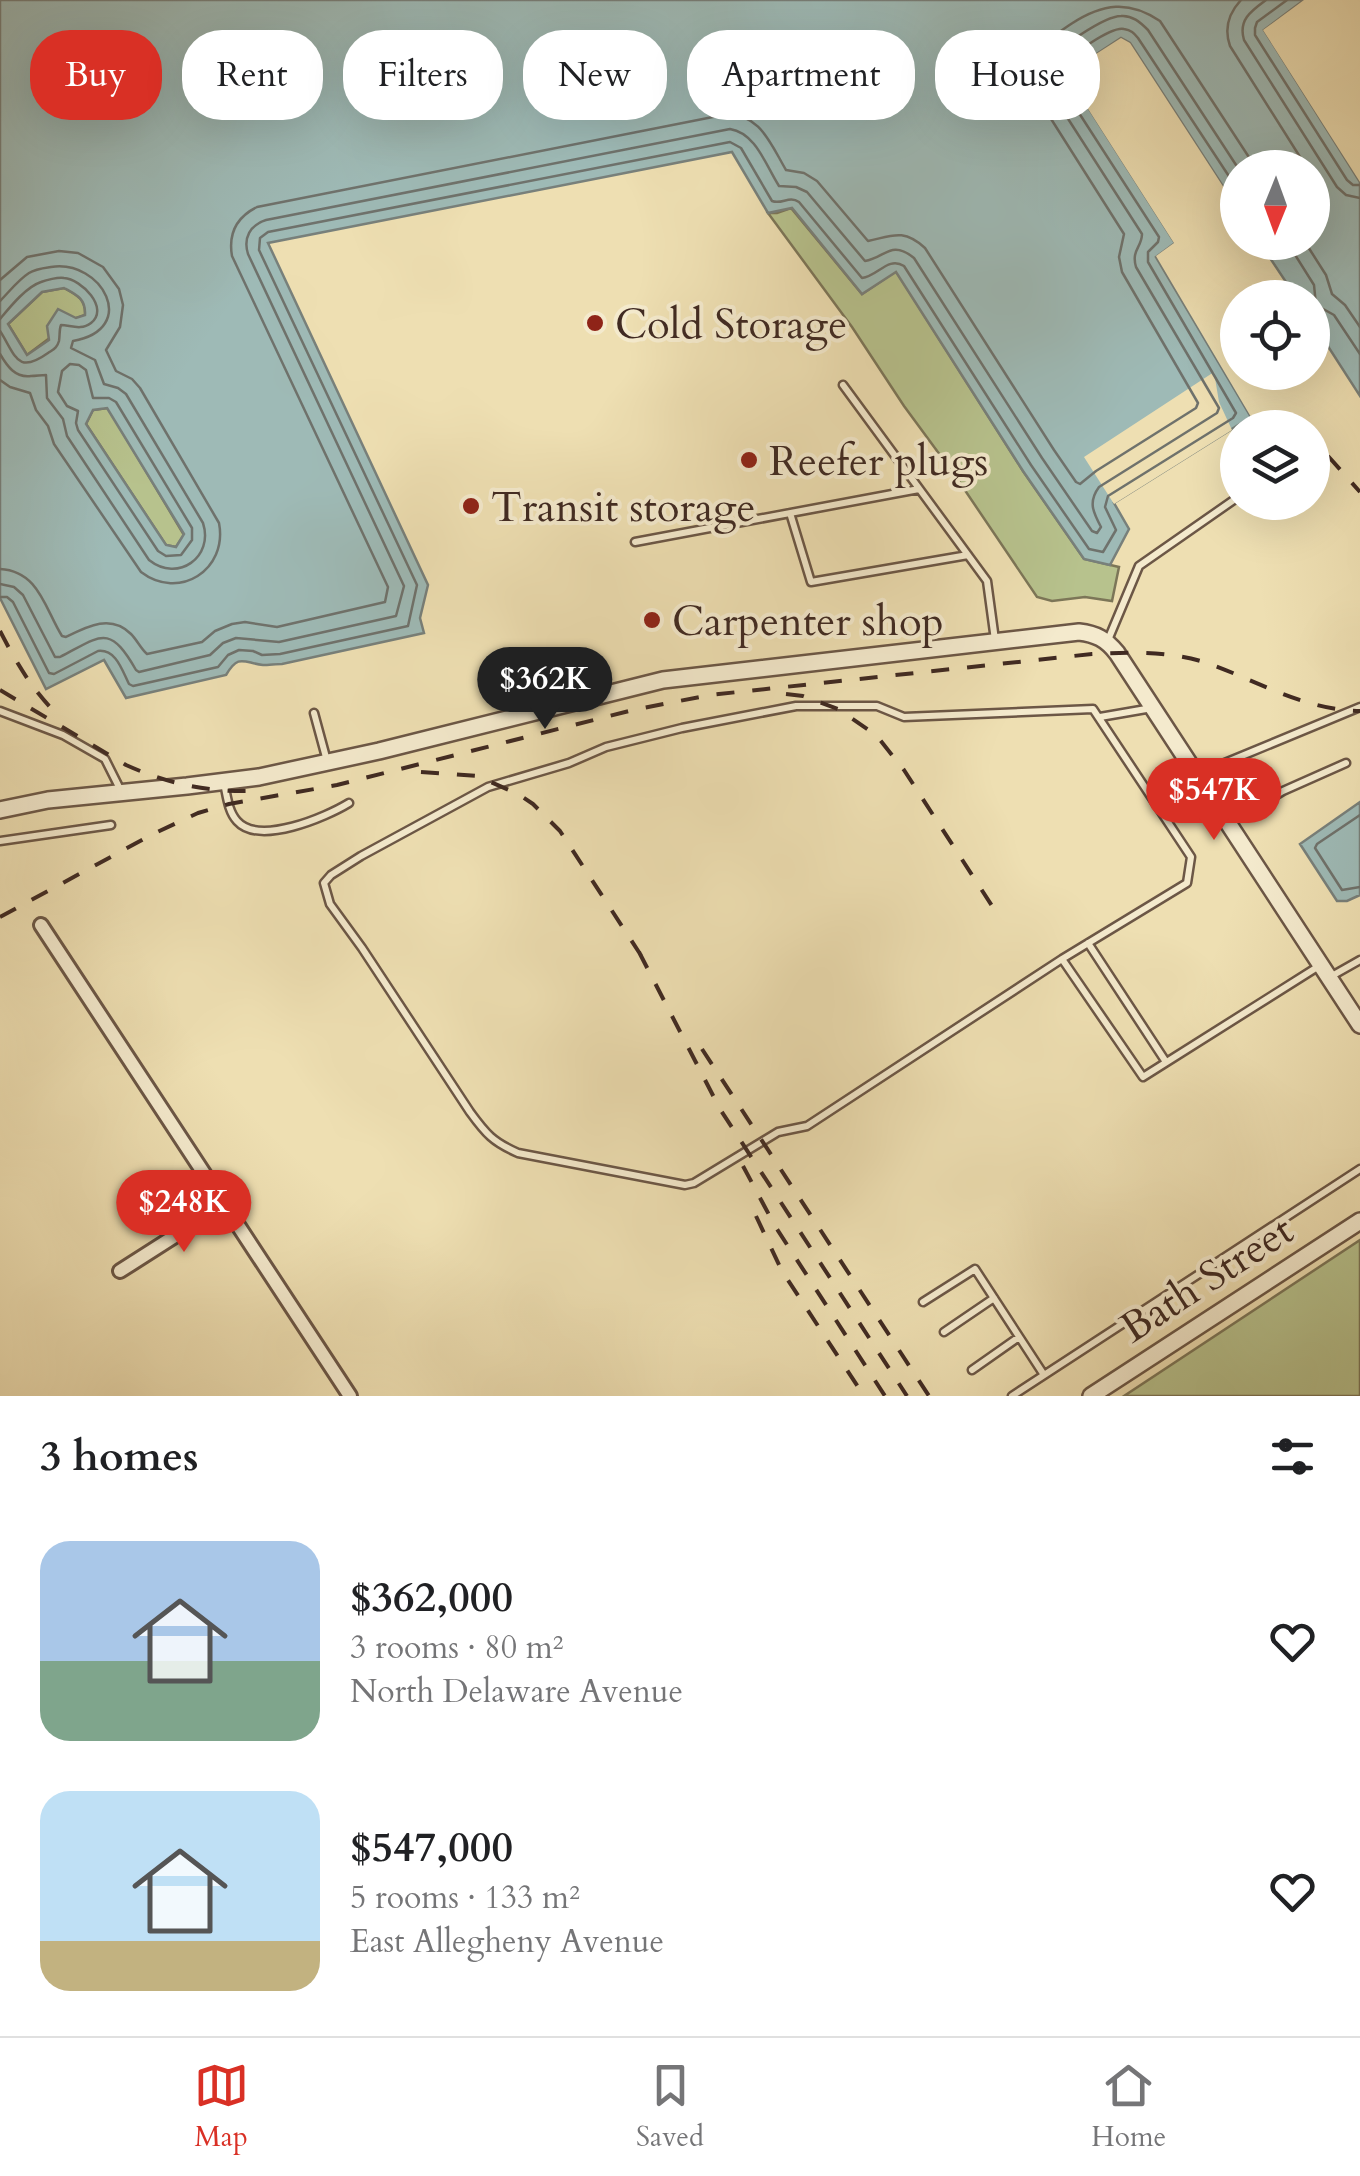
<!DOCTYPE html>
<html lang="en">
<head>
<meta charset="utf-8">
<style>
  :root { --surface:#fff; --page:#f6f6f6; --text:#202124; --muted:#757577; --line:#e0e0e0; --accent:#d93025 }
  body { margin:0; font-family:Cardo,serif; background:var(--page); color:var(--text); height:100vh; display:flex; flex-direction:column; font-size:38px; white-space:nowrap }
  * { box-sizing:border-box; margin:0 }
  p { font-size:32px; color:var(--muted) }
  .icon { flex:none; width:55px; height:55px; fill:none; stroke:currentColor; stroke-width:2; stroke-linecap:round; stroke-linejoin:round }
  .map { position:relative; height:1396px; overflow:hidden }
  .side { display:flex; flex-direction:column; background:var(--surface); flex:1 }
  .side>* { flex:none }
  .hud { position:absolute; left:30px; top:30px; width:1300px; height:90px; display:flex; gap:20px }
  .needle { width:65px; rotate:181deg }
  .tools { position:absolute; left:1220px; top:150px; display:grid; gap:20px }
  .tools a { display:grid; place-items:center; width:110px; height:110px; border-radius:50%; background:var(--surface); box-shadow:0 10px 40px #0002; font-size:50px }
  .price { position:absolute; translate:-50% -85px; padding:0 22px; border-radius:35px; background:var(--accent); color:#fff; font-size:32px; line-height:65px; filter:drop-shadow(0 2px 5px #0008) }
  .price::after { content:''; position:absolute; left:50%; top:60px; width:30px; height:22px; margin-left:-15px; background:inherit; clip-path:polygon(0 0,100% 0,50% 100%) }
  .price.current { background:#222; color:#fff }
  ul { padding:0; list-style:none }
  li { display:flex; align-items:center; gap:30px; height:250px; padding:0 40px }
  li span { display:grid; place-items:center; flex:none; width:280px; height:200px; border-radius:30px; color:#555 }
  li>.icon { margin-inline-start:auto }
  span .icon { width:120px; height:120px; fill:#fffc; stroke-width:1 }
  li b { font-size:42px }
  h2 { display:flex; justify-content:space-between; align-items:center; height:120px; padding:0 40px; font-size:42px }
  .pill { padding:0 35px; border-radius:40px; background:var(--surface); box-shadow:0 10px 40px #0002; font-size:35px; line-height:90px }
  .pill.current { background:var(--accent); color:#fff }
  .tabs { display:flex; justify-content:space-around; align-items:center; height:140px; border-top:2px solid var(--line); background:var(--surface); font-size:28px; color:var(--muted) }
  .tabs a { display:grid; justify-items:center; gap:5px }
  .tabs .current { color:var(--accent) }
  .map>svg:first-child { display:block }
  .green { fill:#b7c28d; stroke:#7c7658; stroke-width:2.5 }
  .water { fill:#9ebab6; stroke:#78807b; stroke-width:2.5; fill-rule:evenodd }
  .pier { fill:#eedfb2 }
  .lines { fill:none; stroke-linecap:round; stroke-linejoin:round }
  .shore { stroke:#6f726c; stroke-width:2.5 }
  .service-casing { stroke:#6c5746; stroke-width:11 }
  .minor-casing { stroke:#6c5746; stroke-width:18 }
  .tertiary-casing { stroke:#6c5746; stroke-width:20 }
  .service { stroke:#f4eacd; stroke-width:6 }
  .minor { stroke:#f4eacd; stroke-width:12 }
  .tertiary { stroke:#f4eacd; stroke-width:15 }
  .rail { stroke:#402a22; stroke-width:4; stroke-dasharray:18 18; stroke-linecap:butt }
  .poi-dot { fill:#8f2418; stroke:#f4eacd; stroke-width:4 }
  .labels { text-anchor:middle; stroke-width:8; stroke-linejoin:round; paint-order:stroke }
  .poi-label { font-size:42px; fill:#402a22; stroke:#f4eacd; text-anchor:start }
  .street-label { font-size:42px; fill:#402a22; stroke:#f4eacd }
</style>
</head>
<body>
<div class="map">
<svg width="1360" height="1396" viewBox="0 0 1360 1396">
  <rect width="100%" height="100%" fill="#eedfb2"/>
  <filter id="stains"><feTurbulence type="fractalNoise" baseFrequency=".002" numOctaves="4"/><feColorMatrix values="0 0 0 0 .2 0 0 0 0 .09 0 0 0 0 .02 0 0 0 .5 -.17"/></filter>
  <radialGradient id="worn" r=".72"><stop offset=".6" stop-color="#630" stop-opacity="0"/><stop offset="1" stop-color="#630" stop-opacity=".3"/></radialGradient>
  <path class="green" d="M791,208l71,86 34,-23 127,200 61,88 35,8 -7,34 -27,-4 -33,4 -15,-4 -83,-123 -50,-68 -52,-79 -84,-114h9z
    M64,288c13,7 22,11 21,27l-9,3 -49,37 -19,-31 34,-32z
    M108,408l76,127 -8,12 -10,-2 -80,-121 7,-14z
    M1360,1240v156h-236z"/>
  <path class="water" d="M0,0h1304l-40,30 96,152v214l-47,-73 -1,-25 -16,-1 -36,-54 52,-1v-74h-74l-1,40 -107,-165 -9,-5 -53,35v3l107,167 -19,14 95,160 -137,86 15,26 -19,36 -26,-6 -61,-88 -127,-199 -34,22 -70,-86 -24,5 -36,-61 -464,91 160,342 -8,33 4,15 -142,31c-6,0 -13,1 -19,1 -19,-2 -24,-12 -37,10l-100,23 -22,-38 -58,29 -46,-91zM64,288c13,7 22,11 21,27l-9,3 -18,-9 -11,17 2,14 -22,15 -19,-31 34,-32zM107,408l77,126 -8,13 -10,-2 -80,-121 7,-14z
    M1360,802v93l-13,6h-10l-37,-57z"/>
  <path class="pier" d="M1304,0h5l-39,31 90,141v10l-97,-152z
    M1121,38l9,5 107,165 1,5 -5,-2 -110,-167h-5l-45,31 106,166 -1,6 -15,11 93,157 -2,7 -98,-166 18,-13 -107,-167 4,-6z
    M1214,372l5,30 13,28 -118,74 -30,-47z"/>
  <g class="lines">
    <path class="shore" d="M1241,0c-13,14 -17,29 -11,46l77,122
      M1266,0c-15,11 -28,20 -22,40l93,147 9,8 14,3
      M1287,0l-30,22 -2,6v7l92,145 6,5h7
      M1287,242l27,43 2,20 18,10 26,39
      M1305,242l21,33 6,19 13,11 15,22
      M0,280l27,-23 32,-6 19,2 25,14 16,22 4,16 -3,22 -14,23 10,21 16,8 8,9 79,135c9,47 -40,78 -78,49l-87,-128 -6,-18 -12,-16 -6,-17 -20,-6 -10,-7
      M0,301c9,-9 18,-21 29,-28 6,-4 15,-5 22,-6 51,-8 89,62 22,74l-2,7 24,12 9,24 14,4 8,6 77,129c11,34 -25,60 -54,37l-82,-124 -4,-17 -16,-21 -1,-23c-5,0 -10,1 -15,1 -16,2 -24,-10 -31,-22
      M0,319c10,-12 26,-32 41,-37 5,-2 17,-5 23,-4 17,1 46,30 27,45 -10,8 -21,2 -30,2 -2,5 -1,10 -2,16 -2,7 -5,8 -11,12 -31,22 -32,3 -48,-22
      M70,364l9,1 7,5 7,28h16l7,4 76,126v12l-11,15 -15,1 -8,-5 -80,-121 -2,-7 2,-12 -11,-5 -9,-14 4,-21z
      M0,569c39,2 45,40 62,67l4,1c22,-11 45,-23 65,-3 6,6 10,15 16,20l55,-12 13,-11 17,-7 13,-2 32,5 108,-25 3,-15 -156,-331c-4,-23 5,-39 25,-49l466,-92c37,-3 47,28 63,55l18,3 13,8 51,60c24,-5 35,-13 57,7l129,202 22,32 4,2 16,-13 100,-63 2,-5 -76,-131 -3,-15 5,-23 -90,-142c-13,-35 11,-50 37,-68 32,-21 58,-24 89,-3l96,147
      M0,584l14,3 9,8 32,62h5c41,-21 49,-34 76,13l3,2 71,-17 13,-12 13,-5 43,4 117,-26 8,-30 -156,-332c-5,-16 2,-29 18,-34l464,-91c26,4 36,37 49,57l17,1 11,5 58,69c20,-3 26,-22 49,-3l128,200 50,73 5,2 4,-6c-8,-15 -13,-25 -2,-40l118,-74 2,-5 -83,-141c-5,-17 6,-20 6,-33l-95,-148c-2,-8 -3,-15 1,-23 7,-14 57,-47 73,-47 11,-1 19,6 27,14l90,138
      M0,597h7l6,5 36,71 5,1 44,-23c18,-2 24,19 31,33l4,2 85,-19 10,-12 11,-5 14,1 9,4 18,-1 128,-28 9,-41 -158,-335 1,-12 8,-6 462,-90 11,6 31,53c10,4 17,-6 27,1l63,76c16,-2 26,-22 42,-12l127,199 58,84 14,3 13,-22 -11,-23 3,-11 125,-78 3,-5 -88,-151v-10l10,-10 1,-5 -100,-155 -1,-7 2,-8c10,-11 51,-41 64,-38 7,1 10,4 14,9l100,152
      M1360,815l-43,29 -2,4 27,42 18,-3"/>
    <g class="service-casing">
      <path id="service" d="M843,385l144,196 8,59
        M790,513l21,69 157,-27
        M635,542l284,-53
        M1108,640l31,-74 99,-69
        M796,706h81l27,11 189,-8 98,148 -4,26 -125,76 -255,167 -29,6 -84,51 -9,2 -167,-32c-25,-11 -32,-19 -48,-41l-108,-164 -32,-44 -6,-21 7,-8 30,-19 127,-69 81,-24 37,-16 76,-19z
        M0,711l63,24 42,24 16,32
        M314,713l13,48
        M1100,717l52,-9
        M1198,774l162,-67
        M224,783c3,13 4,28 13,38 22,25 89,-4 112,-18
        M1230,823l53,-32 63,-28
        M0,841l111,-16
        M1088,943l78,119
        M1062,959l81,118 176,-111
        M1330,977l30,-17
        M923,1302l52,-33 69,106
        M944,1332l50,-34
        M972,1370l47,-33
        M1012,1396l348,-227"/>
    </g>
    <g class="minor-casing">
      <path id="minor" d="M41,925l309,471
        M120,1271l105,-67"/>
    </g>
    <g class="tertiary-casing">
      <path id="tertiary" d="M0,810l48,-10 139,-14 72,-9 120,-26 284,-71 416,-48c17,2 27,7 38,21l243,372
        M1091,1396l269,-175"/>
    </g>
    <use href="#service" class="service"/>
    <use href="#minor" class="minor"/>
    <use href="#tertiary" class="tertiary"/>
    <path class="rail" d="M1328,456l32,36
      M0,631c16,31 32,59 58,84
      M0,690l126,75c40,18 80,27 124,26
      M786,694l17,2 35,13 38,26 28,35 92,142
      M421,772l56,4 41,18 15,10 27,27 86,132
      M0,917l153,-83 45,-21 31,-9 108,-19 296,-75 77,-15 382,-41c38,-2 78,-3 115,9 51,18 97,47 153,48
      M639,952l81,157 187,287
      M702,1049l227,347
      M743,1166l32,60 110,170
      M756,1216l26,55 82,125"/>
  </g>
  <g class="poi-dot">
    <circle cx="595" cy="323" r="10"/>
    <circle cx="749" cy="460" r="10"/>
    <circle cx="471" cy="506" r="10"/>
    <circle cx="652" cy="620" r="10"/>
  </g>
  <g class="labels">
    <g class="poi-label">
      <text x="615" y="338">Cold Storage</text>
      <text x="769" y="475">Reefer plugs</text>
      <text x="491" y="521">Transit storage</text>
      <text x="672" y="635">Carpenter shop</text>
    </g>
    <g class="street-label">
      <text transform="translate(1206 1278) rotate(-33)" y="15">Bath Street</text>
    </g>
  </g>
  <rect width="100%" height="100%" filter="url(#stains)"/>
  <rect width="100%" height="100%" fill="url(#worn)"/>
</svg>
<div class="tools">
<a><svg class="needle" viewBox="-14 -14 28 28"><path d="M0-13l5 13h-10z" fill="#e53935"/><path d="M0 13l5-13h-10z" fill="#757577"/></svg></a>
<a><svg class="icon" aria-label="locate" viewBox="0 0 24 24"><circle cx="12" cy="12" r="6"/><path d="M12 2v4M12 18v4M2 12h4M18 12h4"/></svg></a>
<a><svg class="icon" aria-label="layers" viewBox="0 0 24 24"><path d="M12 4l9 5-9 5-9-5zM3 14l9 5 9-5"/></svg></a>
</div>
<b class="price current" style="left:545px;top:732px">$362K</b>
<b class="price" style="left:1214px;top:843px">$547K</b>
<b class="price" style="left:184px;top:1255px">$248K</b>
<div class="hud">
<a class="pill current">Buy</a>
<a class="pill">Rent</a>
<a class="pill">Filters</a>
<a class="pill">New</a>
<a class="pill">Apartment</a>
<a class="pill">House</a>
</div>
</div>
<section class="side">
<h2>3 homes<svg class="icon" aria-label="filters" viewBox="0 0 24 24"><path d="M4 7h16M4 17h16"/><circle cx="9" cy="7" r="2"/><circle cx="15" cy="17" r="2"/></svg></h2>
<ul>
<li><span style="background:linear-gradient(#a9c7e8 60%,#7fa58c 0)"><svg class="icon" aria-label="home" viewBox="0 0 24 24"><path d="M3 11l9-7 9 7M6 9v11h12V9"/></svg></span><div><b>$362,000</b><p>3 rooms · 80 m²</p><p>North Delaware Avenue</p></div><svg class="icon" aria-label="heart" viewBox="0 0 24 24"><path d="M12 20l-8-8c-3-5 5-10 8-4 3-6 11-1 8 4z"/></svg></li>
<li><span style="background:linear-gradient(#bfe0f5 75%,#c2b280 0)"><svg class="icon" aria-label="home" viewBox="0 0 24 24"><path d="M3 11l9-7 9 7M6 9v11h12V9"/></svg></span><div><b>$547,000</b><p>5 rooms · 133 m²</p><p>East Allegheny Avenue</p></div><svg class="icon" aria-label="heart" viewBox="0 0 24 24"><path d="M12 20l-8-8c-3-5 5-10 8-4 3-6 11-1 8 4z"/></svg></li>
</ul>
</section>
<nav class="tabs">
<a class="current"><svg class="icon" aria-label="map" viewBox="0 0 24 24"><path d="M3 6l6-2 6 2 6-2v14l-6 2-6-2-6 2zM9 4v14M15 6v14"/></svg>Map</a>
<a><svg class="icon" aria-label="saved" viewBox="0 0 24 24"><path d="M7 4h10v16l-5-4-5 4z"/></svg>Saved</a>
<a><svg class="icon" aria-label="home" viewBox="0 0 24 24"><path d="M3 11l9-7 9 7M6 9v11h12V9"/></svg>Home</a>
</nav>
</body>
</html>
